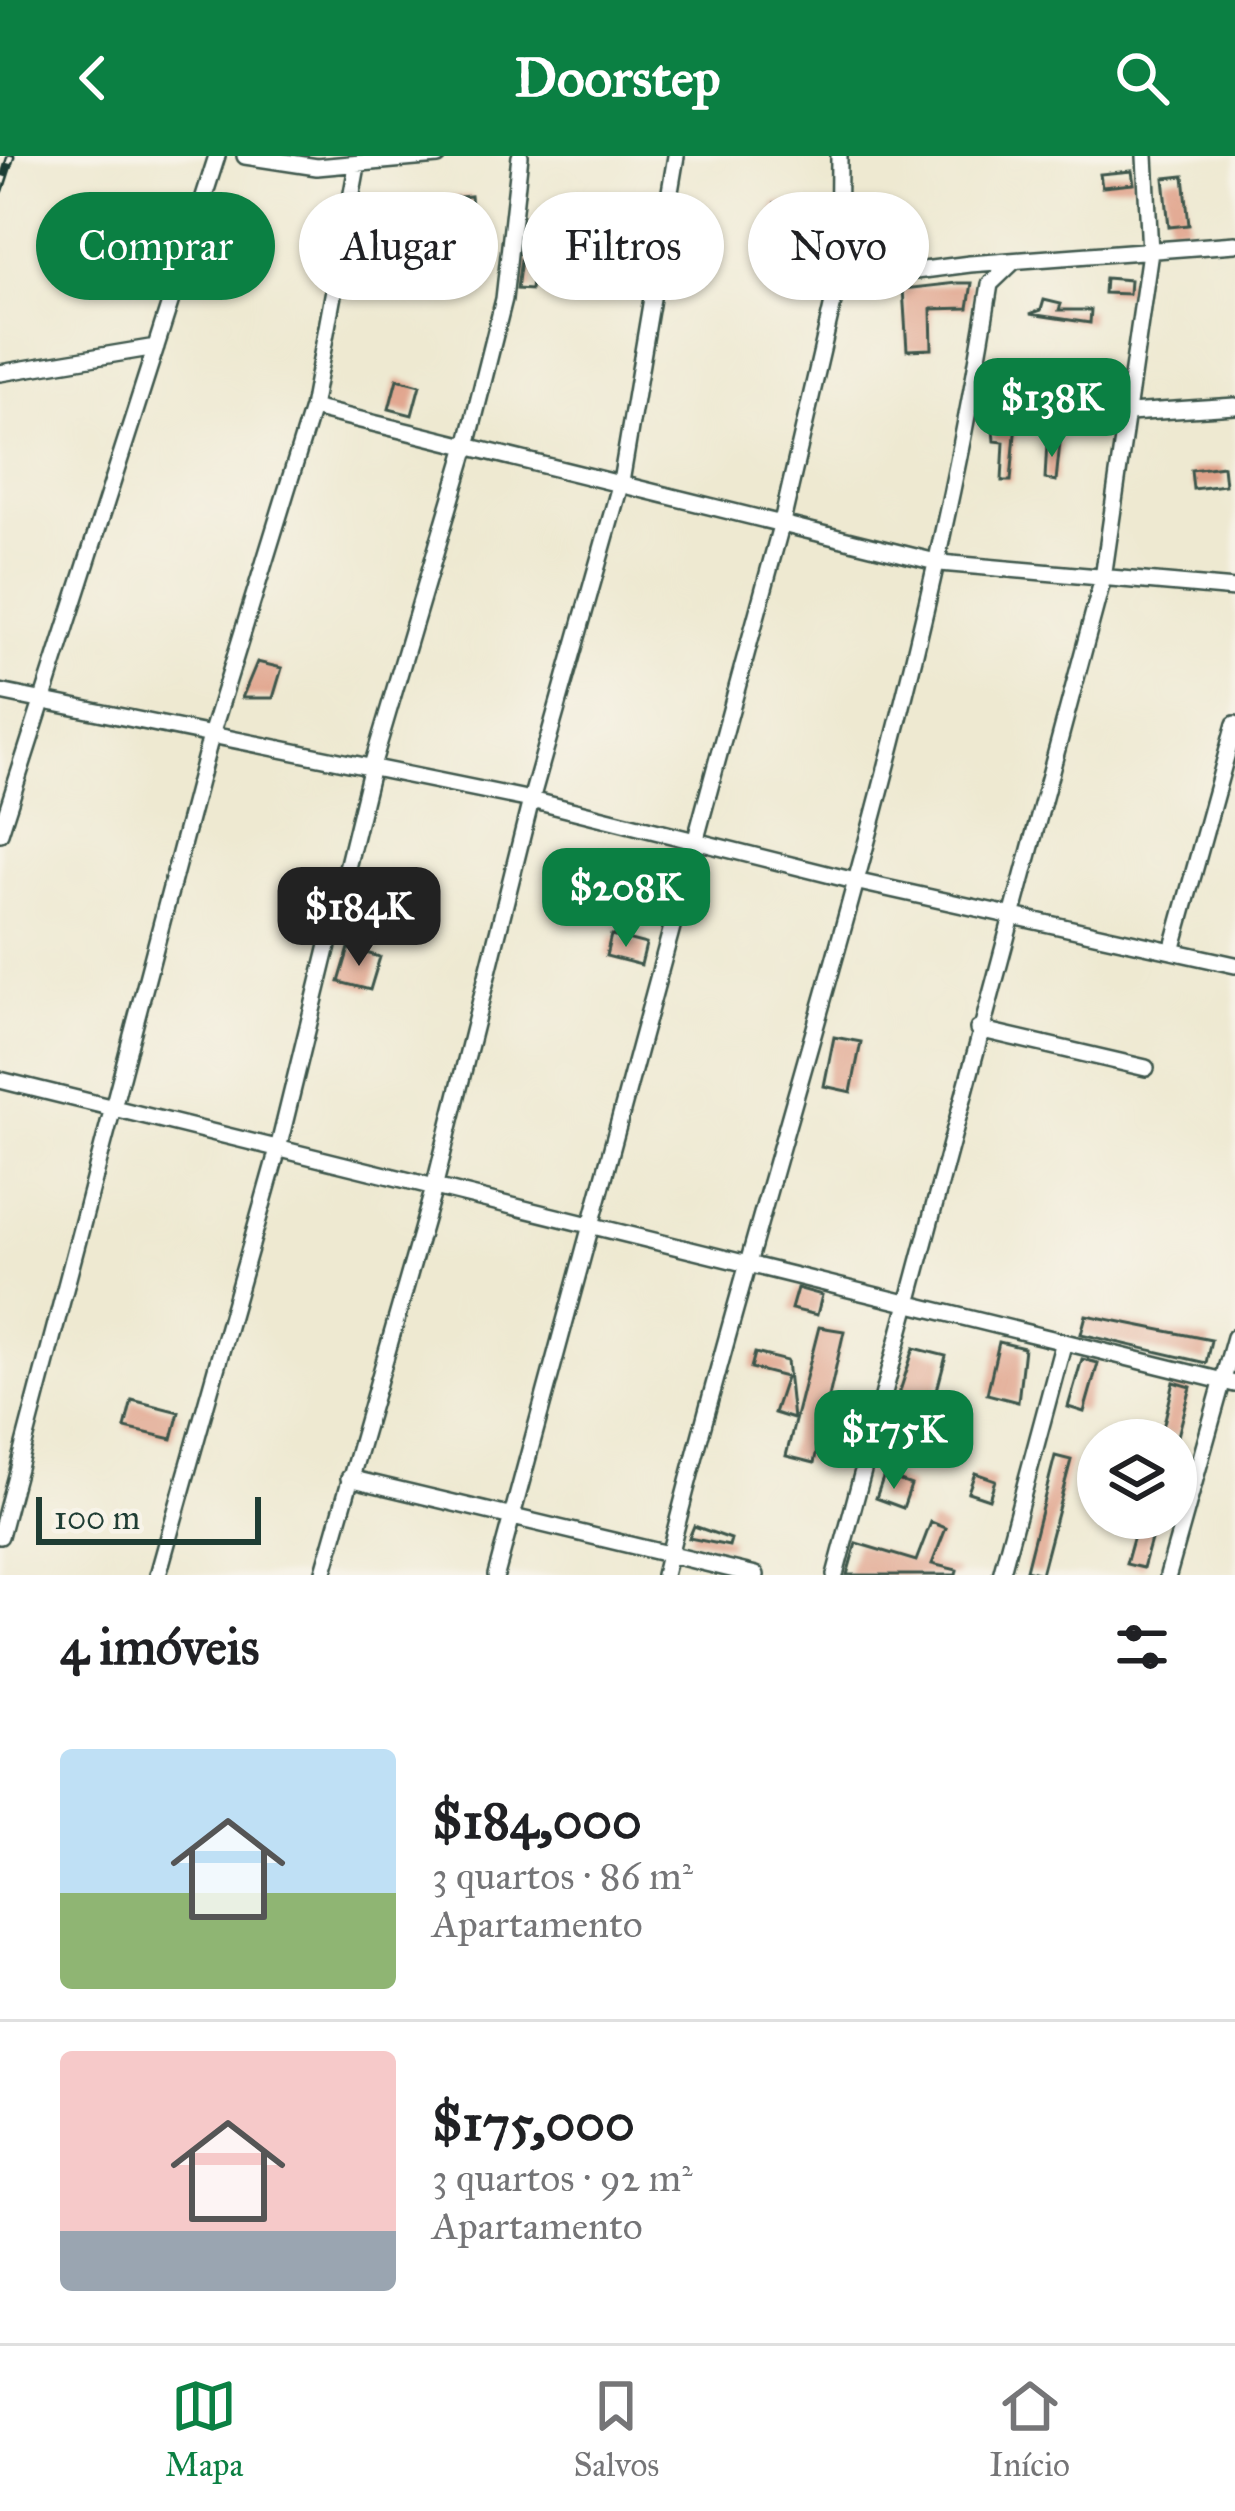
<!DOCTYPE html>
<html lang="pt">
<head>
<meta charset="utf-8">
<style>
  :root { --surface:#fff; --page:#f6f6f6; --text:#202124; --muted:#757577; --line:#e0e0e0; --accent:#0b8043 }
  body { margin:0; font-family:"IM FELL Great Primer",serif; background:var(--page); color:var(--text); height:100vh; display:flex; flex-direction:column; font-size:45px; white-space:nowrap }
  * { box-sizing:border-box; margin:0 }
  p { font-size:39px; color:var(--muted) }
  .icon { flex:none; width:66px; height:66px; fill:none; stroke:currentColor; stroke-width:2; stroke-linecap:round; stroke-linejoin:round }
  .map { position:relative; height:1419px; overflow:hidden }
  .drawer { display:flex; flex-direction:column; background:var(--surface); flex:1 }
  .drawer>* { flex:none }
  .hud { position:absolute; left:36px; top:36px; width:1164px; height:108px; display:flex; gap:24px }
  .tools { position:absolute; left:1077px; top:1263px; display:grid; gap:24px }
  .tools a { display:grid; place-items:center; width:120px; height:120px; border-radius:50%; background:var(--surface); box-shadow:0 3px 9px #0004; font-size:60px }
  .scale { position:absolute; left:36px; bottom:30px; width:225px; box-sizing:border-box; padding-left:12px; border:6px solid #1f3d34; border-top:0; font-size:33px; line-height:42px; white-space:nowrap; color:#1f3d34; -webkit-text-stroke:9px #f7f3e8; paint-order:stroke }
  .price { position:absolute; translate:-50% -102px; padding:0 27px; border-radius:24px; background:var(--accent); color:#fff; font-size:39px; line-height:78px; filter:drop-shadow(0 3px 6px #0008) }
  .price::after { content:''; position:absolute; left:50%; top:72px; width:36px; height:27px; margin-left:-18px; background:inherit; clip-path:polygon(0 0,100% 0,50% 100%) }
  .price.active { background:#222; color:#fff }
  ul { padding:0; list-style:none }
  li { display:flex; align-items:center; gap:36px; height:300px; padding:0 60px }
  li+li { border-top:3px solid var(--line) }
  li span { display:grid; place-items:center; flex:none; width:336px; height:240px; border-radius:12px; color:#555 }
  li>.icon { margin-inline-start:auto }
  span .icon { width:144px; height:144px; fill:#fffc; stroke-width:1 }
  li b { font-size:51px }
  h2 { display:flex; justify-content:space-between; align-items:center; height:144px; padding:0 60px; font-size:51px }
  .tag { padding:0 42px; border-radius:54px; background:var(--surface); box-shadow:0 3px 9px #0004; font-size:42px; line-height:108px }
  .tag.active { background:var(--accent); color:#fff }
  header { display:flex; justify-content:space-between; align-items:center; height:156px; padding:0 60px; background:var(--accent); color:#fff; font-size:54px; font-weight:800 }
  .tab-bar { display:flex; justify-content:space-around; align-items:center; height:168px; border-top:3px solid var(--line); background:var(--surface); font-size:33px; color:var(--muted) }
  .tab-bar a { display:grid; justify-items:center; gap:6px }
  .tab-bar .active { color:var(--accent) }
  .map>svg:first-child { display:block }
  .building { fill:#e0a189 }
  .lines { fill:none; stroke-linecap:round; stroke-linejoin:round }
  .minor-casing { stroke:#3e574c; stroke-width:20 }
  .minor { stroke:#fff; stroke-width:15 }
  .rail-casing { stroke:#1f3d34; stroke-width:9 }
  .rail { stroke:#f7f3e8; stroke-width:4.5; stroke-dasharray:14; stroke-linecap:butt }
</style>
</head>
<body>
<header><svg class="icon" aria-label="back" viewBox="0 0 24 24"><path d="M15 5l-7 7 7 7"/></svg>Doorstep<svg class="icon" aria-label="search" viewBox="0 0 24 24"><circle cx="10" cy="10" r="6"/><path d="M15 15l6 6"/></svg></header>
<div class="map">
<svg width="1235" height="1419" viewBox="0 0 1235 1419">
  <rect width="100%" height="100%" fill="#f7f3e8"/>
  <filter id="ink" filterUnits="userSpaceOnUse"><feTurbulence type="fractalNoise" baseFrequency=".00833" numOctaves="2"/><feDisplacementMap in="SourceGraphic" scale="24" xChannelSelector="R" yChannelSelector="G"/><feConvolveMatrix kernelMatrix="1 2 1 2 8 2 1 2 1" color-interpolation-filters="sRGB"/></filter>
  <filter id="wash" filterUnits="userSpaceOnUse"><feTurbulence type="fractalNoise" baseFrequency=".004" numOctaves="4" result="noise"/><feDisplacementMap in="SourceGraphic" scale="48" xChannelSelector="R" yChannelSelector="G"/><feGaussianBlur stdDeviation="2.7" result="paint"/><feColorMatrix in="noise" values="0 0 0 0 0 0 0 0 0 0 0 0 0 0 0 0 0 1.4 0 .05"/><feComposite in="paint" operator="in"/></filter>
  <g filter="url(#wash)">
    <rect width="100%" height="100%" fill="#eee9d1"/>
    <g id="blocks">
      <path class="building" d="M1132,15l2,13 -32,3 -2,-13z
        M1184,20l5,49 -20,2 -5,-49z
        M471,40l3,30 -56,5 -3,-30z
        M775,47l16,2 -2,18 -16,-2z
        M521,103l13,3 -3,28 -14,-1z
        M1105,122l25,2 -1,14 -25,-1z
        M957,127h15l-4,25 -37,1 1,40 -25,1 -4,-61z
        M1044,144l17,4 -2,6h32l-1,13 -60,-9 11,-4z
        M1077,206l35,6 -4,23 -72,-6 5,-20 35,5z
        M397,223l23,6 -8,30 -23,-6z
        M992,262l24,4 -5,59h-9l2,-39 -10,-1z
        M1047,285l13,2 -4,38 -11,-2z
        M1223,310l2,19 -32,4 -2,-19z
        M257,506l25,6 -9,30h-31z
        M611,779l35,9 -5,21 -35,-9z
        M349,792l31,9 -10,33 -31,-8z
        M834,881l27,5 -10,50 -27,-6z
        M797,1132l25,7 -5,20 -26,-6z
        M1086,1159l125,25 -5,23 -125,-29z
        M819,1171l25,4 -30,132 -28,-7z
        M999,1186l25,6 -6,54 -31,-8z
        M914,1192l32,8 -9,34 26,7 -16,60 -63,-17z
        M755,1197l32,8 6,58 -19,-6 12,-36 -35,-9z
        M1082,1203l16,4 -14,49 -16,-5z
        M1174,1226l17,5 -13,49 -16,-4z
        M132,1244l47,12 -7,27 -47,-11z
        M1055,1300l16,4 -30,114 -15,-4z
        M975,1317l20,7 -6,19 -21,-7z
        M884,1319l27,10 -8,23 -27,-10z
        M1139,1362h18l-14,50 -17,-4z
        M931,1366l15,6 -14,36 25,6 -1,5h-109l9,-32 60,18z
        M694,1370l37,13 -2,7 -40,-8z"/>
    </g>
  </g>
  <g filter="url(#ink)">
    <use href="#blocks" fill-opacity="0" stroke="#3e574c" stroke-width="3"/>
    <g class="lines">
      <g class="minor-casing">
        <path id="minor" d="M245,0l72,11 121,-11
          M838,125l132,-17 265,-20
          M0,217l156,-26
          M312,252l628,155 295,26
          M1129,257l106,-7
          M0,536l531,108 328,82 376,83
          M0,677l217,-677
          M1172,795l63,-227
          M978,873l168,39
          M0,924l1235,304
          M349,1322l407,97
          M0,1380l212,-804 100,-324 45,-242
          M158,1419l120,-426 94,-383 95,-320 37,-147 16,-143
          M323,1419l111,-387 97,-388 90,-318 55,-326
          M496,1419l286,-1053 56,-241 1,-125
          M664,1419c108,-431 257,-850 326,-1291l23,-22
          M835,1419l268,-997 47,-326 -5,-96
          M1001,1419l62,-230
          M1168,1419l67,-238"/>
      </g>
      <use href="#minor" class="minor"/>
      <g class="rail-casing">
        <path id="rail" d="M0,34l11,-34"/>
      </g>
      <use href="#rail" class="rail"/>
    </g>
  </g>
</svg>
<div class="tools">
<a><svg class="icon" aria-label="layers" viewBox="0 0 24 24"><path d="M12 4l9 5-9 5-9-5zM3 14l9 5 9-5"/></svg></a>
</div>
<div class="scale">100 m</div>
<b class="price" style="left:1052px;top:304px">$138K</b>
<b class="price" style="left:626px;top:794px">$208K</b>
<b class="price active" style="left:359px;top:813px">$184K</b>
<b class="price" style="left:894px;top:1336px">$175K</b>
<div class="hud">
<a class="tag active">Comprar</a>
<a class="tag">Alugar</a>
<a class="tag">Filtros</a>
<a class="tag">Novo</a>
</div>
</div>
<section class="drawer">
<h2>4 imóveis<svg class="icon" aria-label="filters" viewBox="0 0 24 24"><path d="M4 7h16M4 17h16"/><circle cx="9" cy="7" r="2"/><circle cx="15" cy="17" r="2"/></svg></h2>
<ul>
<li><span style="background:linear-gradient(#bfe0f5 60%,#8fb573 0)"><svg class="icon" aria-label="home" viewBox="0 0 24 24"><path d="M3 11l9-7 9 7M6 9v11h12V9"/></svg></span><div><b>$184,000</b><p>3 quartos · 86 m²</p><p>Apartamento</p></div></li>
<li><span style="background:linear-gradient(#f6c9c9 75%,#9aa5b1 0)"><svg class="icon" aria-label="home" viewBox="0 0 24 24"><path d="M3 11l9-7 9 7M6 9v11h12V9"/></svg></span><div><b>$175,000</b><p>3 quartos · 92 m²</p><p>Apartamento</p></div></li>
</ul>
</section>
<nav class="tab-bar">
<a class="active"><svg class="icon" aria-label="map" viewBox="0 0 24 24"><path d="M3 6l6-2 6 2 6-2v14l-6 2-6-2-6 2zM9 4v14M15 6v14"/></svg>Mapa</a>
<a><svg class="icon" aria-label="saved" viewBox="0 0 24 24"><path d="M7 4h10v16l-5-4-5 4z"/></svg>Salvos</a>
<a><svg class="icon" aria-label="home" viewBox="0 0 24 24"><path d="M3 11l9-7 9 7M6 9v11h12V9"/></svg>Início</a>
</nav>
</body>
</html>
